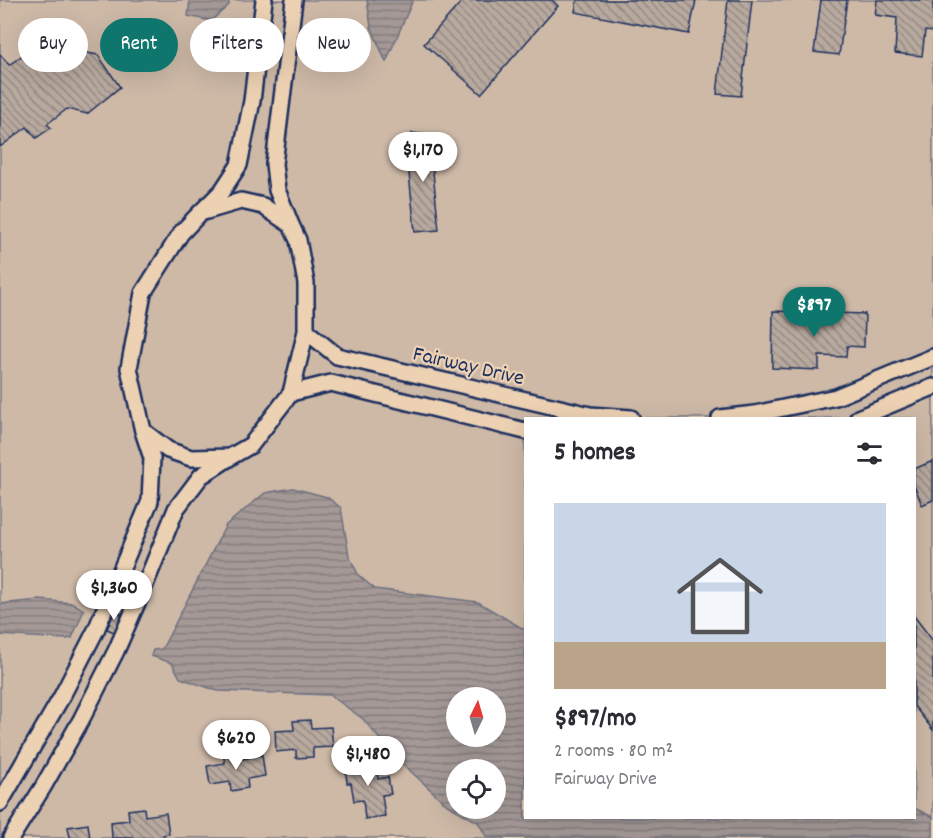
<!DOCTYPE html>
<html lang="en">
<head>
<meta charset="utf-8">
<style>
  :root { --surface:#fff; --page:#f2f2f3; --text:#2b2b33; --muted:#7c7c81; --accent:#0f766e }
  body { margin:0; font-family:Dekko,sans-serif; background:var(--page); color:var(--text); height:100vh; display:flex; flex-direction:column; font-size:22px; white-space:nowrap }
  * { box-sizing:border-box; margin:0 }
  p { font-size:20px; color:var(--muted) }
  .icon { flex:none; width:33px; height:33px; fill:none; stroke:currentColor; stroke-width:2; stroke-linecap:round; stroke-linejoin:round }
  .map { position:relative; flex:1; overflow:hidden }
  .details { position:absolute; left:524px; top:417px; width:392px; height:402px; display:flex; flex-direction:column; background:var(--surface); border-radius:0px; box-shadow:0 6px 24px #0002 }
  .details>* { flex:none }
  .hud { position:absolute; left:18px; top:18px; width:416px; height:54px; display:flex; gap:12px }
  .needle { width:39px; rotate:5deg }
  .controls { position:absolute; left:446px; top:687px; display:grid; gap:12px }
  .controls a { display:grid; place-items:center; width:60px; height:60px; border-radius:50%; background:var(--surface); box-shadow:0 6px 24px #0002; font-size:30px }
  .price { position:absolute; translate:-50% -51px; padding:0 14px; border-radius:21px; background:#fff; color:#222; font-size:20px; line-height:39px; filter:drop-shadow(0 2px 3px #0008) }
  .price::after { content:''; position:absolute; left:50%; top:36px; width:18px; height:14px; margin-left:-9px; background:inherit; clip-path:polygon(0 0,100% 0,50% 100%) }
  .price.active { background:var(--accent); color:#fff }
  ul { padding:0; list-style:none }
  li { display:grid; align-content:center; gap:12px; height:318px; padding:0 30px }
  li span { display:grid; place-items:center; height:186px; border-radius:0px; color:#555 }
  li>.icon { margin-inline-start:auto }
  span .icon { width:108px; height:108px; fill:#fffc; stroke-width:1 }
  li b { font-size:26px }
  h2 { display:flex; justify-content:space-between; align-items:center; height:72px; padding:0 30px; font-size:26px }
  .tag { padding:0 21px; border-radius:27px; background:var(--surface); box-shadow:0 6px 24px #0002; font-size:21px; line-height:54px }
  .tag.active { background:var(--accent); color:#fff }
  .map>svg:first-child { display:block }
  .green { fill:#ceb9a7; stroke:#747482; stroke-width:1.5; fill-rule:evenodd }
  .water { fill:url(#water-rules); stroke:#6d6f80; stroke-width:1.5; fill-rule:evenodd }
  .building { fill:url(#building-back-hatch); stroke:#1b2f5e; stroke-width:1.5 }
  .lines { fill:none; stroke-linecap:round; stroke-linejoin:round }
  .minor-casing { stroke:#1b2f5e; stroke-width:20 }
  .minor { stroke:#ecd1b3; stroke-width:15 }
  .labels { text-anchor:middle; stroke-width:4.5; stroke-linejoin:round; paint-order:stroke }
  .street-label { font-size:22px; fill:#1b2f5e; stroke:#ecd1b3 }
</style>
</head>
<body>
<div class="map">
<svg width="933" height="838" viewBox="0 0 933 838">
  <defs>
    <pattern id="water-rules" width="6" height="5" patternUnits="userSpaceOnUse" patternTransform="scale(1.5)"><rect width="6" height="5" fill="#a49996"/><path d="M0 2.5h6" fill="none" stroke="#857d7e"/></pattern>
    <pattern id="building-back-hatch" width="6" height="6" patternUnits="userSpaceOnUse" patternTransform="scale(1.5)"><rect width="6" height="6" fill="#b8a99e"/><path d="M-1 5l2 2M0 0l6 6M5-1l2 2" fill="none" stroke="#958a84"/></pattern>
  </defs>
  <rect width="100%" height="100%" fill="#ecd1b3"/>
  <filter id="ink" filterUnits="userSpaceOnUse"><feTurbulence type="fractalNoise" baseFrequency=".0167" numOctaves="2"/><feDisplacementMap in="SourceGraphic" scale="12" xChannelSelector="R" yChannelSelector="G"/><feConvolveMatrix kernelMatrix="1 2 1 2 8 2 1 2 1" color-interpolation-filters="sRGB"/></filter>
  <g filter="url(#ink)">
    <path class="green" d="M0,0h933v838h-933zM525,418h389v400h-389zM456,698h39v38h-39zM456,770h39v38h-39z"/>
    <path class="water" d="M190,0h39v5l-18,16 -23,-5z
      M367,0h46l-27,62 -15,-35z
      M293,488l34,9 14,11 8,48 10,20 16,13 103,13 47,28v188h389v-10l19,9v21h-446l-9,-16 -31,-17 -55,-51 -29,-35 -33,-24 -112,-4 -38,-13 -8,-15 -21,-7 2,-6 9,-1 64,-124 39,-32zM456,698h39v38h-39zM456,770h39v38h-39z
      M39,600l34,3 11,7 -12,28 -6,1 -66,-4v-31z"/>
    <path class="building" d="M463,0h89l6,6 -77,88 -57,-50z
      M577,0h119l-7,34 -114,-22z
      M728,0h24l-11,96 -24,-2z
      M821,0h26l-8,55 -25,-3z
      M877,0h56v32l-8,-1 -3,25 -27,-3 2,-35 -22,-3z
      M38,44l60,11 22,32 -33,27 -20,-5 -20,15 4,4 -15,10 -9,-11 -27,20v-93l9,11z
      M412,133l24,3 -4,27 7,67 -24,2 -7,-68z
      M773,311l92,3 -1,33 -17,-1 -1,11 -27,-1v14l-47,-2z
      M933,461v39l-11,5 -8,-20v-16z
      M115,611l7,3 -8,18 -7,-3z
      M914,616l19,25v89l-19,-24z
      M310,720l1,8 20,-1 2,20 -20,1v9l-17,1v-8l-20,2 -1,-21 19,-1 -1,-9z
      M241,751l1,8 20,-4 3,21 -18,3 1,9 -17,3 -1,-9 -20,3 -3,-19 18,-3 -2,-9z
      M376,760l2,19 10,-2 3,17 -9,1 3,21 -20,3 -2,-19 -9,1 -3,-18h-4l-2,-18z
      M144,808l1,8 21,-3 3,21 -6,1v3h-51l-1,-16 18,-2 -1,-10z
      M88,824l2,14h-20l-2,-11z"/>
    <g class="lines">
      <g class="minor-casing">
        <path id="minor" d="M200,213l41,-12 22,5 28,19 7,15 8,43v48l-15,62 -40,52 -21,12 -39,1 -23,-8 -25,-19 -14,-63 14,-75 38,-60 19,-20 22,-22 17,-26 13,-64 12,-101
          M291,225l-14,-35 -3,-26 20,-164
          M306,331l31,25 253,59 41,3
          M291,393l40,-10 194,48
          M720,418l35,-4 81,-17 97,-40
          M858,418l75,-31
          M0,803l61,-105 35,-68 54,-129 2,-43 -9,-27
          M11,838l32,-51 38,-67 35,-69 31,-71 29,-71 25,-33 28,-18"/>
      </g>
      <use href="#minor" class="minor"/>
    </g>
  </g>
  <g class="labels">
    <g class="street-label">
      <text transform="translate(469 364) rotate(13)" y="8">Fairway Drive</text>
    </g>
  </g>
</svg>
<div class="controls">
<a><svg class="needle" viewBox="-14 -14 28 28"><path d="M0-13l5 13h-10z" fill="#e53935"/><path d="M0 13l5-13h-10z" fill="#7c7c81"/></svg></a>
<a><svg class="icon" aria-label="locate" viewBox="0 0 24 24"><circle cx="12" cy="12" r="6"/><path d="M12 2v4M12 18v4M2 12h4M18 12h4"/></svg></a>
</div>
<b class="price" style="left:423px;top:183px">$1,170</b>
<b class="price active" style="left:814px;top:338px">$897</b>
<b class="price" style="left:114px;top:621px">$1,360</b>
<b class="price" style="left:236px;top:771px">$620</b>
<b class="price" style="left:368px;top:787px">$1,480</b>
<div class="hud">
<a class="tag">Buy</a>
<a class="tag active">Rent</a>
<a class="tag">Filters</a>
<a class="tag">New</a>
</div>
<section class="details">
<h2>5 homes<svg class="icon" aria-label="filters" viewBox="0 0 24 24"><path d="M4 7h16M4 17h16"/><circle cx="9" cy="7" r="2"/><circle cx="15" cy="17" r="2"/></svg></h2>
<ul>
<li><span style="background:linear-gradient(#c9d6e8 75%,#b9a48a 0)"><svg class="icon" aria-label="home" viewBox="0 0 24 24"><path d="M3 11l9-7 9 7M6 9v11h12V9"/></svg></span><div><b>$897/mo</b><p>2 rooms · 80 m²</p><p>Fairway Drive</p></div></li>
</ul>
</section>
</div>
</body>
</html>
